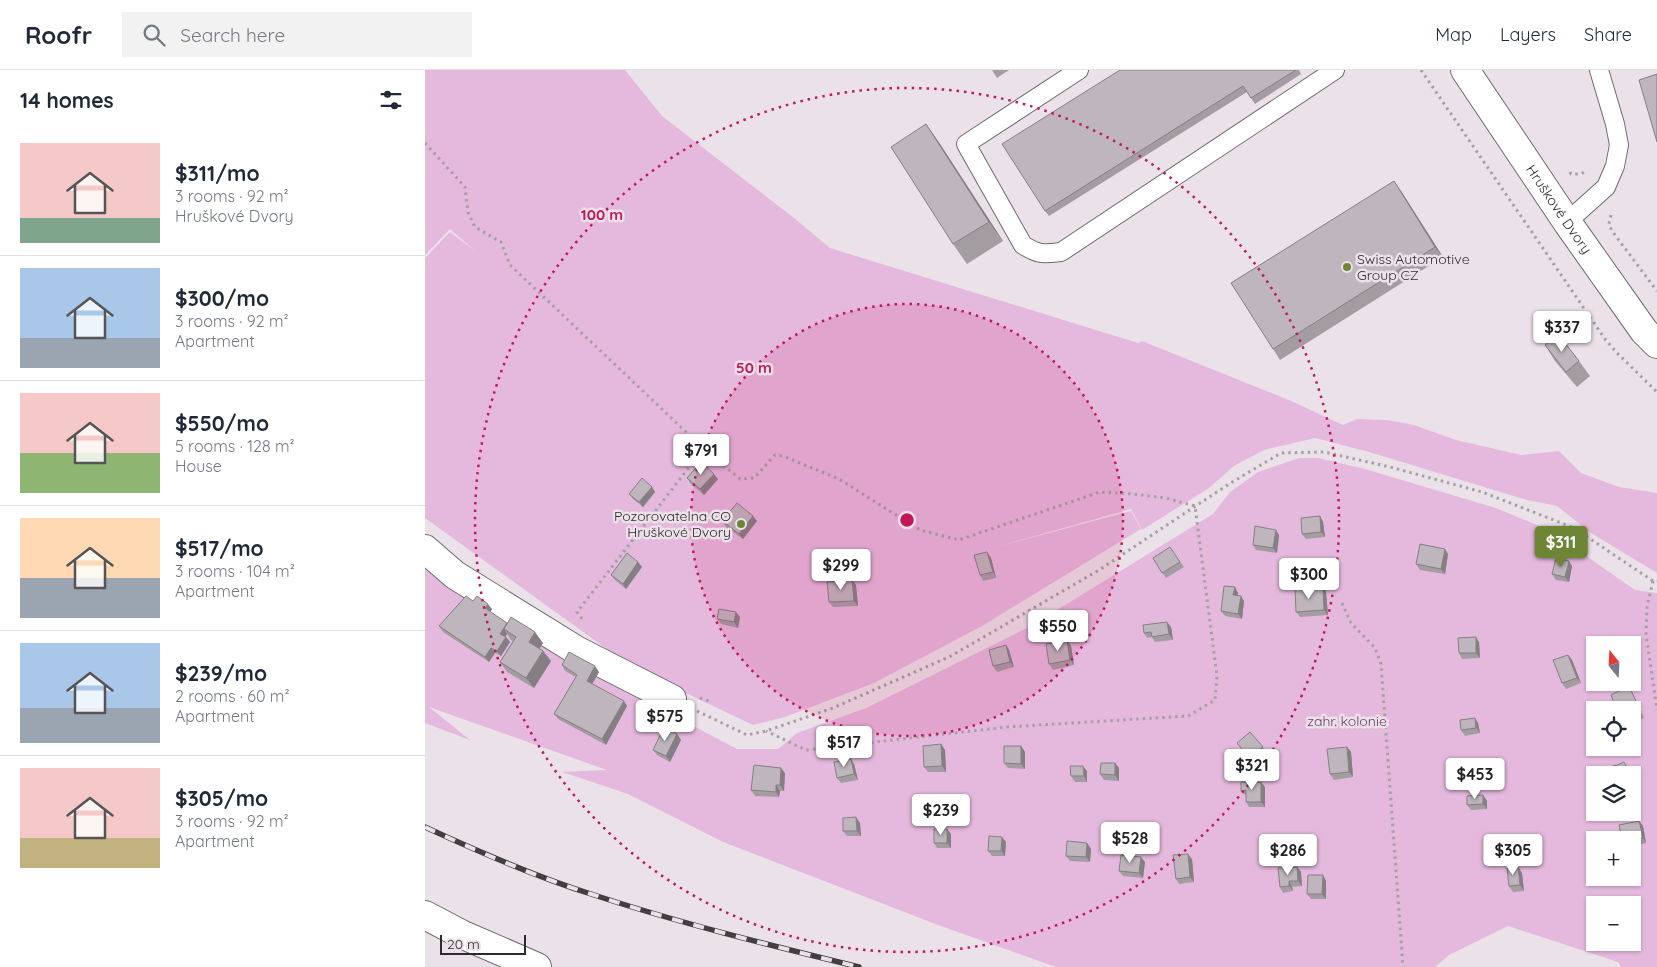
<!DOCTYPE html>
<html lang="en">
<head>
<meta charset="utf-8">
<style>
  :root { --surface:#fff; --page:#f2f2f3; --text:#1f2937; --muted:#747a83; --line:#e0e1e3; --accent:#6f8536 }
  body { margin:0; font-family:Quicksand,sans-serif; background:var(--page); color:var(--text); height:100vh; display:flex; flex-direction:column; font-size:19px; white-space:nowrap }
  * { box-sizing:border-box; margin:0 }
  p { font-size:16px; color:var(--muted) }
  .icon { flex:none; width:28px; height:28px; fill:none; stroke:currentColor; stroke-width:2; stroke-linecap:round; stroke-linejoin:round }
  .map { position:relative; flex:1; overflow:hidden }
  .side { display:flex; flex-direction:column; background:var(--surface); width:425px }
  .side>* { flex:none }
  .needle { width:32px; rotate:342deg }
  .controls { position:absolute; left:1161px; top:566px; display:grid; gap:10px }
  .controls a { display:grid; place-items:center; width:55px; height:55px; border-radius:0px; background:var(--surface); box-shadow:0 1px 4px #0004; font-size:25px }
  .scale { position:absolute; left:15px; bottom:12px; width:86px; box-sizing:border-box; padding-left:5px; border:2px solid #2e2b2d; border-top:0; font-size:14px; line-height:18px; white-space:nowrap; color:#2e2b2d; -webkit-text-stroke:4px #ebe2e9; paint-order:stroke }
  .price { position:absolute; translate:-50% -42px; padding:0 11px; border-radius:5px; background:#fff; color:#222; font-size:16px; line-height:32px; filter:drop-shadow(0 1px 2px #0008) }
  .price::after { content:''; position:absolute; left:50%; top:30px; width:15px; height:11px; margin-left:-8px; background:inherit; clip-path:polygon(0 0,100% 0,50% 100%) }
  .price.on { background:var(--accent); color:#fff }
  ul { padding:0; list-style:none }
  li { display:flex; align-items:center; gap:15px; height:125px; padding:0 20px }
  li+li { border-top:1px solid var(--line) }
  li span { display:grid; place-items:center; flex:none; width:140px; height:100px; border-radius:0px; color:#555 }
  li>.icon { margin-inline-start:auto }
  span .icon { width:60px; height:60px; fill:#fffc; stroke-width:1 }
  li b { font-size:21px }
  h2 { display:flex; justify-content:space-between; align-items:center; height:60px; padding:0 20px; font-size:21px }
  header { display:flex; align-items:center; gap:30px; box-sizing:border-box; height:70px; padding:0 25px; background:var(--surface); border-bottom:1px solid var(--line) }
  header strong { font-size:24px }
  nav { display:flex; gap:28px; margin-inline-start:auto; font-size:18px }
  .search { width:350px; height:45px; background:var(--page); display:flex; align-items:center; gap:12px; box-sizing:border-box; padding:0 18px; border-radius:0px; color:var(--muted); font-size:19px }
  main { display:flex; flex:1; min-height:0 }
  .map>svg:first-child { display:block }
  .green { fill:#e5b9dd; fill-rule:evenodd }
  .lines { fill:none; stroke-linecap:round; stroke-linejoin:round }
  .lane-casing { stroke:#70696f; stroke-width:20 }
  .street-casing { stroke:#70696f; stroke-width:30 }
  .path { stroke:#a6a0a5; stroke-width:3; stroke-dasharray:2.5 4; stroke-linecap:butt }
  .lane { stroke:#fff; stroke-width:18 }
  .street { stroke:#fff; stroke-width:28 }
  .rail-casing { stroke:#433f41; stroke-width:5.5 }
  .rail { stroke:#ebe2e9; stroke-width:4; stroke-dasharray:11; stroke-linecap:butt }
  .wall { fill:#a39da2 }
  .shaded-wall { fill:#857f84 }
  .building { fill:#beb6bc; stroke:#857f84 }
  .ring { fill:none; stroke:#c2185b; stroke-width:2.5; stroke-dasharray:2.5 5 }
  .poi-dot { fill:#6f8536; stroke:#ebe2e9; stroke-width:2 }
  .labels { text-anchor:middle; stroke-width:5; stroke-linejoin:round; paint-order:stroke }
  .street-label { font-size:14px; fill:#2e2b2d; stroke:#ebe2e9 }
  .poi-label { font-size:14px; fill:#2e2b2d; stroke:#ebe2e9; text-anchor:start }
  .park-label { font-size:14px; fill:#6e3866; stroke:#ebe2e9 }
  .centre { fill:#c2185b; stroke:#ebe2e9; stroke-width:2.5 }
  .ring-label { font-size:15px; text-anchor:middle; font-weight:bold; fill:#c2185b; stroke:#ebe2e9; stroke-width:5; stroke-linejoin:round; paint-order:stroke }
</style>
</head>
<body>
<header>
<strong>Roofr</strong>
<div class="search"><svg class="icon" aria-label="search" viewBox="0 0 24 24"><circle cx="10" cy="10" r="6"/><path d="M15 15l6 6"/></svg>Search here</div>
<nav><a>Map</a><a>Layers</a><a>Share</a></nav>
</header>
<main>
<section class="side">
<h2>14 homes<svg class="icon" aria-label="filters" viewBox="0 0 24 24"><path d="M4 7h16M4 17h16"/><circle cx="9" cy="7" r="2"/><circle cx="15" cy="17" r="2"/></svg></h2>
<ul>
<li><span style="background:linear-gradient(#f6c9c9 75%,#7fa58c 0)"><svg class="icon" aria-label="home" viewBox="0 0 24 24"><path d="M3 11l9-7 9 7M6 9v11h12V9"/></svg></span><div><b>$311/mo</b><p>3 rooms · 92 m²</p><p>Hruškové Dvory</p></div></li>
<li><span style="background:linear-gradient(#a9c7e8 70%,#9aa5b1 0)"><svg class="icon" aria-label="home" viewBox="0 0 24 24"><path d="M3 11l9-7 9 7M6 9v11h12V9"/></svg></span><div><b>$300/mo</b><p>3 rooms · 92 m²</p><p>Apartment</p></div></li>
<li><span style="background:linear-gradient(#f6c9c9 60%,#8fb573 0)"><svg class="icon" aria-label="home" viewBox="0 0 24 24"><path d="M3 11l9-7 9 7M6 9v11h12V9"/></svg></span><div><b>$550/mo</b><p>5 rooms · 128 m²</p><p>House</p></div></li>
<li><span style="background:linear-gradient(#ffd9b3 60%,#9aa5b1 0)"><svg class="icon" aria-label="home" viewBox="0 0 24 24"><path d="M3 11l9-7 9 7M6 9v11h12V9"/></svg></span><div><b>$517/mo</b><p>3 rooms · 104 m²</p><p>Apartment</p></div></li>
<li><span style="background:linear-gradient(#a9c7e8 65%,#9aa5b1 0)"><svg class="icon" aria-label="home" viewBox="0 0 24 24"><path d="M3 11l9-7 9 7M6 9v11h12V9"/></svg></span><div><b>$239/mo</b><p>2 rooms · 60 m²</p><p>Apartment</p></div></li>
<li><span style="background:linear-gradient(#f6c9c9 70%,#c2b280 0)"><svg class="icon" aria-label="home" viewBox="0 0 24 24"><path d="M3 11l9-7 9 7M6 9v11h12V9"/></svg></span><div><b>$305/mo</b><p>3 rooms · 92 m²</p><p>Apartment</p></div></li>
</ul>
</section>
<div class="map">
<svg width="1232" height="897" viewBox="0 0 1232 897">
  <rect width="100%" height="100%" fill="#ebe2e9"/>
  <path class="green" d="M0,0h200l37,46 132,102 36,30 308,95 4,-2 147,59 54,25 14,-6 30,1 27,5 42,15 65,15 38,-4 22,22 38,14 38,6v80l-66,-40 -34,-27 -30,-6 -158,-48 -54,-14 -51,12 -30,16 -25,22 -67,42 -11,-21 -135,38 135,-36 10,18 -159,97 -108,57 -89,34 -32,8 -105,-50 -44,-28 -179,-129v-260l25,-26 25,19 -25,-22 -25,26z
    M874,388h19l47,11 131,39 53,22 86,60 22,3v374h-36l-3,-5 -110,-36 -59,29 -14,12h-379l-118,-42 -215,-83 -95,-48 -66,-22 45,-2 -178,-63 41,33 -45,-17v-162l225,142 87,46h41l19,-16 69,-25 165,-82 182,-112 17,-22 28,-20zM1170,575h38v37h-38zM1170,640h38v38h-38zM1170,705h38v37h-38zM1170,770h38v38h-38zM1170,835h38v37h-38z"/>
  <g class="lines">
    <g class="lane-casing">
      <path id="lane" d="M654,0l-113,74 57,101c16,10 20,9 38,7l274,-182
        M1142,152l39,-35 9,-21 4,-21 -4,-21 -16,-54"/>
    </g>
    <g class="street-casing">
      <g id="street">
        <path id="s1" d="M1040,0l102,152 77,109 13,13"/>
        <path d="M0,479l30,26 121,75 96,49"/>
        <path d="M0,845l36,19 76,33"/>
      </g>
    </g>
    <path class="path" d="M996,0l184,269 12,14 40,39
      M0,73l40,44 3,25 7,15 26,15 9,23 193,183 37,31 14,-1 21,-23 8,1 56,23 81,51 39,10 141,-48 33,2 33,4 29,8 22,170 -2,24 -27,16 -182,11 -200,23 -40,-19
      M1145,102l1,2h9l5,-2
      M1186,145l-2,9 3,7 45,60
      M1228,511l-6,26 -1,27 11,76
      M917,533l9,20 24,25 6,16 22,303
      M157,549l-5,-7 120,-155
      M275,628l12,4
      M272,641l50,24 19,-4 67,-23 118,-52 148,-86 130,-86 52,-31 43,-1 66,15 92,25 92,36 79,53h4"/>
    <use href="#lane" class="lane"/>
    <use href="#street" class="street"/>
    <g class="rail-casing">
      <path id="rail" d="M0,757c54,25 109,49 166,67 88,29 178,51 268,73"/>
    </g>
    <use href="#rail" class="rail"/>
  </g>
  <path class="wall" d="M567,0h17l-12,8z
    M695,0h179l2,4 -46,30 -8,-12 -198,124 -4,-5z
    M501,54l14,20 63,97 -36,23 -14,-20z
    M976,121l42,66 -163,103 -7,-11z
    M1120,275l34,16 11,15 -13,11 -22,-26z
    M262,408l31,1 -14,16 -14,-12z
    M227,417l3,5 -12,15 -10,-8 -4,-5z
    M895,446l3,6 2,15 -19,2 -4,-5z
    M297,451h35l-14,18 -17,-12z
    M854,465l-2,18 -21,-3 -3,-5z
    M745,477l14,20 -18,11 -13,-20z
    M562,482l4,6 5,20 -13,3 -3,-6z
    M1023,484l-3,20 -25,-4 -4,-6z
    M213,492l4,5 -16,22 -11,-9 -4,-5z
    M1147,496l-3,16 -13,-2 -4,-6z
    M431,515l2,21 -25,1 -4,-5z
    M810,517l3,6v3l6,5 -2,18 -17,-3 -4,-5z
    M898,517l3,5 2,23 -28,2 -4,-5z
    M48,531l19,8 -2,3 17,11 36,20 -4,5 4,3 8,10 -17,27 -27,-16 -7,-10 13,-21 -2,-1 -4,-6 -2,3 5,5 -9,14 -6,-3 -6,9 -46,-30 -4,-6z
    M315,547l-2,11 -17,-4 -4,-5z
    M746,557l2,13 -18,2 -3,-5 -5,1 -3,-5z
    M1054,572l1,16 -18,1 -3,-6z
    M581,575l3,5 5,17 -17,5 -4,-6z
    M646,576l3,19 -21,5 -4,-6z
    M1143,585l4,5 9,23 -15,6 -4,-6z
    M137,595l37,7 -7,12 35,22 -21,39 -48,-26 -4,-5 22,-37 -11,-6z
    M1207,622l12,26 -11,5v-13l-19,-7z
    M1053,653l2,10 -15,3 -4,-6z
    M252,664l4,6 -11,22 -13,-7 -4,-5z
    M812,673l26,4 3,6 -13,11z
    M516,674l4,6 1,22h-18l-4,-5z
    M596,676l4,6v17l-17,-1 -4,-5z
    M922,677l4,5 2,25 -19,3 -4,-6z
    M426,689l3,5 4,16 -17,3 -4,-5z
    M690,693l4,5v13l-15,-1 -4,-6z
    M662,701v11h-12l-4,-6z
    M360,703l-1,18h-4l-1,6 -24,-1 -4,-6z
    M1208,707l4,8 -4,2z
    M840,717v20h-16l-3,-5v-6l-5,-5z
    M1058,725l4,6v8l-16,1 -4,-5z
    M1214,751l4,5 3,17 -13,3v-6z
    M435,753l1,13h-14l-4,-5z
    M522,759l4,5v14h-14l-3,-5z
    M581,772l-1,14h-13l-4,-5z
    M662,773l4,6 -1,13 -20,-1 -4,-5z
    M767,789l2,23 -15,2 -3,-5z
    M720,792l-2,16 -20,-2 -4,-5z
    M872,797l4,5 1,14 -10,1 1,4 -10,2 -3,-6z
    M1093,797l4,6 2,18 -11,1 -4,-6z
    M898,805l3,6v18h-15l-4,-5z"/>
  <path class="shaded-wall" d="M501,54l14,20 63,97 -14,-19z
    M969,111l7,10 42,66 -8,-10z
    M289,404l4,5 -14,16 -4,-6z
    M227,417l3,5 -12,15 -4,-5z
    M328,446l4,5 -14,18 -4,-5z
    M895,446l3,6 2,15 -4,-5z
    M851,460l3,5 -2,18 -4,-5z
    M1020,479l3,5 -3,20 -4,-5z
    M562,482l4,6 5,20 -3,-6z
    M1144,491l3,5 -3,16 -4,-5z
    M213,492l4,5 -16,22 -3,-5z
    M427,510l4,5 2,21 -4,-5z
    M810,517l3,6 -1,7 -4,-5z
    M898,517l3,5 2,23 -4,-5z
    M816,526l3,5 -2,18 -4,-5z
    M63,534l4,5 -3,5 -4,-6z
    M311,542l4,5 -2,11 -4,-6z
    M742,552l4,5 2,13 -4,-6z
    M82,553l3,5 -6,1 3,5 -3,5 -4,-5z
    M110,562l8,11 -6,10 -8,-11z
    M81,567l4,5 -9,14 -4,-5z
    M1051,567l3,5 1,16 -4,-5z
    M642,570l4,6 3,19 -4,-5z
    M581,575l3,5 5,17 -4,-5z
    M66,578l4,5 -6,9 -4,-5z
    M118,581l8,10 -17,27 -8,-10z
    M1143,585l4,5 9,23 -4,-5z
    M170,596l4,6 -8,14 -4,-5z
    M199,631l3,5 -21,39 -4,-6z
    M1050,648l3,5 2,10 -4,-5z
    M252,664l4,6 -11,22 -4,-6z
    M516,674l4,6 1,22 -4,-6z
    M596,676l4,6v17l-4,-5z
    M922,677l4,5 2,25 -4,-5z
    M426,689l3,5 4,16 -4,-6z
    M690,693l4,5v13l-4,-6z
    M658,696l4,5v11l-3,-6z
    M356,698l4,5 -1,18 -4,-6z
    M836,712l4,5v20l-4,-5z
    M351,715l4,6 -1,6 -3,-5z
    M1058,725l4,6v8l-4,-5z
    M431,747l4,6 1,13 -4,-5z
    M1214,751l4,5 3,17 -3,-5z
    M522,759l4,5v14l-4,-5z
    M577,767l4,5 -1,14 -4,-5z
    M662,773l4,6 -1,13 -4,-5z
    M763,784l4,5 2,23 -4,-5z
    M716,787l4,5 -2,16 -4,-5z
    M872,797l4,5 1,14 -4,-5z
    M1093,797l4,6 2,18 -4,-6z
    M898,805l3,6v18l-4,-5z
    M864,811l3,6 1,4 -4,-5z"/>
  <path class="building" d="M695,0h176l-45,28 -8,-12 -198,125 -43,-67z
    M1232,4v68l-18,-62z
    M501,54l63,98 -36,22 -62,-97z
    M969,111l41,66 -162,102 -42,-66z
    M1133,264l21,27 -13,11 -21,-27z
    M276,392l13,12 -14,15 -13,-11z
    M217,408l10,9 -13,15 -10,-8z
    M312,433l16,13 -14,18 -17,-13z
    M895,446l1,16 -19,2 -1,-16z
    M830,456l21,4 -3,18 -20,-3z
    M995,474l25,5 -4,20 -25,-5z
    M745,477l10,15 -18,11 -9,-15z
    M562,482l6,20 -13,3 -6,-20z
    M202,483l11,9 -15,22 -12,-9z
    M1131,488l13,3 -4,16 -13,-3z
    M427,510l2,21 -25,1 -2,-20z
    M799,516l11,1 -2,8 8,1 -3,18 -17,-3z
    M898,517l1,23 -28,2 -1,-23z
    M41,526l7,5 4,-5 11,8 -3,4 22,15 -7,11 6,3 -9,14 -6,-3 -6,9 -46,-31z
    M294,539l17,3 -2,10 -17,-3z
    M86,547l24,15 -6,10 14,9 -17,27 -26,-16 16,-25 -12,-8z
    M742,552l2,12 -17,3 -1,-5 -7,1 -1,-8z
    M1051,567v16h-17l-1,-15z
    M642,570l3,20 -21,4 -3,-20z
    M581,575l4,17 -17,4 -4,-16z
    M144,582l26,14 -8,15 37,20 -22,38 -48,-25 23,-39 -15,-10z
    M1143,585l9,23 -15,5 -9,-23z
    M1204,616l12,26 -8,4v-6h-30l-1,-2 12,-5 -3,-8z
    M1050,648l1,10 -15,2 -1,-10z
    M239,657l13,7 -11,22 -13,-6z
    M825,662l13,15 -14,11 -12,-15z
    M516,674l1,22 -18,1 -1,-21z
    M579,676h17v18l-17,-1z
    M922,677l2,25 -19,2 -3,-25z
    M426,689l3,15 -17,4 -3,-16z
    M1199,692l7,13h-24l-2,-4 10,-6v1z
    M676,693h14v12l-15,-1z
    M329,695l27,3 -1,17h-4v7l-25,-2z
    M645,696h13l1,10h-13z
    M816,712h20v20h-15v-12l-5,1z
    M1058,725v9l-16,1v-9z
    M431,747l1,14h-14v-13z
    M1214,751l4,17 -11,2h-10l-3,-15z
    M509,759h13v14h-13z
    M564,766l13,1 -1,14h-13z
    M642,771l20,2 -1,14 -20,-1z
    M763,784l2,23 -14,2 -3,-24z
    M696,785l20,2 -2,16 -20,-2z
    M872,797l1,14h-9v5l-9,1 -2,-19z
    M1093,797l2,18 -11,1 -2,-18z
    M883,805h15l-1,19h-15z"/>
  <circle cx="482" cy="450" r="216" fill="#c2185b" fill-opacity=".12"/>
  <g class="ring">
    <circle cx="482" cy="450" r="216"/>
    <circle cx="482" cy="450" r="432"/>
  </g>
  <g class="poi-dot">
    <circle cx="922" cy="197" r="5"/>
    <circle cx="316" cy="454" r="5"/>
  </g>
  <g class="labels">
    <g class="street-label">
      <text dy="5" stroke="none"><textPath href="#s1" startOffset="168">Hruškové Dvory</textPath></text>
    </g>
    <g class="poi-label">
      <text x="932" y="194">Swiss Automotive<tspan x="932" dy="16">Group CZ</tspan></text>
      <text x="306" y="451" text-anchor="end">Pozorovatelna CO<tspan x="306" dy="16">Hruškové Dvory</tspan></text>
    </g>
    <g class="park-label">
      <text x="922" y="656">zahr. kolonie</text>
    </g>
  </g>
  <circle cx="482" cy="450" r="8" class="centre"/>
  <g class="ring-label">
    <text x="177" y="150">100 m</text>
    <text x="329" y="303">50 m</text>
  </g>
</svg>
<div class="controls">
<a><svg class="needle" viewBox="-14 -14 28 28"><path d="M0-13l5 13h-10z" fill="#e53935"/><path d="M0 13l5-13h-10z" fill="#747a83"/></svg></a>
<a><svg class="icon" aria-label="locate" viewBox="0 0 24 24"><circle cx="12" cy="12" r="6"/><path d="M12 2v4M12 18v4M2 12h4M18 12h4"/></svg></a>
<a><svg class="icon" aria-label="layers" viewBox="0 0 24 24"><path d="M12 4l9 5-9 5-9-5zM3 14l9 5 9-5"/></svg></a>
<a>+</a>
<a>−</a>
</div>
<div class="scale">20 m</div>
<b class="price" style="left:1137px;top:283px">$337</b>
<b class="price" style="left:276px;top:406px">$791</b>
<b class="price on" style="left:1136px;top:498px">$311</b>
<b class="price" style="left:416px;top:521px">$299</b>
<b class="price" style="left:884px;top:530px">$300</b>
<b class="price" style="left:633px;top:582px">$550</b>
<b class="price" style="left:240px;top:672px">$575</b>
<b class="price" style="left:419px;top:698px">$517</b>
<b class="price" style="left:827px;top:721px">$321</b>
<b class="price" style="left:1050px;top:730px">$453</b>
<b class="price" style="left:516px;top:766px">$239</b>
<b class="price" style="left:705px;top:794px">$528</b>
<b class="price" style="left:863px;top:806px">$286</b>
<b class="price" style="left:1088px;top:806px">$305</b>
</div>
</main>
</body>
</html>
